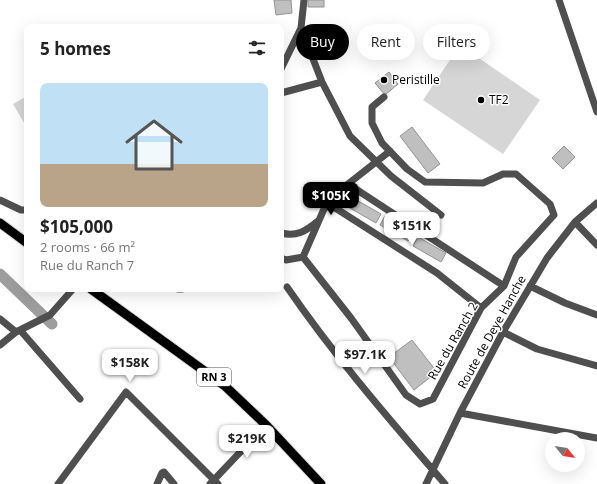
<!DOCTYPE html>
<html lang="en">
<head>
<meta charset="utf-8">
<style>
  :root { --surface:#fff; --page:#f6f6f6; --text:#222; --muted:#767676; --accent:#000 }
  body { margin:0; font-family:"Open Sans",sans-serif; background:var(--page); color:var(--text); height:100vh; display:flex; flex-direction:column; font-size:15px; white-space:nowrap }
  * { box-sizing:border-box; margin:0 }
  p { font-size:13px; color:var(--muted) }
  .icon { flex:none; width:22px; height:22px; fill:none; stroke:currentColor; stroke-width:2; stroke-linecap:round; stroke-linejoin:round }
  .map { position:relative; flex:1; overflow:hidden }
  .details { position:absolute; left:24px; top:24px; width:260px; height:268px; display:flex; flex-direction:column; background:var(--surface); border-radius:8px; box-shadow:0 4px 16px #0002 }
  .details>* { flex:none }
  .banner { position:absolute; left:296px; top:24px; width:241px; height:36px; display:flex; gap:8px }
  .needle { width:26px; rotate:120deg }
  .controls { position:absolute; left:545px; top:432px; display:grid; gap:8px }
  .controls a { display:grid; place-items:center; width:40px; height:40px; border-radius:50%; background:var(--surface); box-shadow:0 4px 16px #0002; font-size:20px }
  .price { position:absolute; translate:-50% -34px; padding:0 9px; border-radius:8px; background:#fff; color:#222; font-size:13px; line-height:26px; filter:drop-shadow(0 1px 2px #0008) }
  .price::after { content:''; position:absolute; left:50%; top:24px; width:12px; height:9px; margin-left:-6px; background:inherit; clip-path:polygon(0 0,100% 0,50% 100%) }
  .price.current { background:var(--accent); color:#fff }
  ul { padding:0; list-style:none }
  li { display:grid; align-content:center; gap:8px; height:212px; padding:0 16px }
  li span { display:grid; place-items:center; height:124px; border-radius:8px; color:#555 }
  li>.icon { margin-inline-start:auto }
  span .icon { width:72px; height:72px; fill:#fffc; stroke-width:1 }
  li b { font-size:17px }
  h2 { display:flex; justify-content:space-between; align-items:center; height:48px; padding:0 16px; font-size:17px }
  .tag { padding:0 14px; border-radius:18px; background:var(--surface); box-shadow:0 4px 16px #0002; font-size:14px; line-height:36px }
  .tag.current { background:var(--accent); color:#fff }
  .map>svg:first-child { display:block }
  .green { fill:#d6d6d6 }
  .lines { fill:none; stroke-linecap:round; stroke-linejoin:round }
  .river { stroke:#9d9d9d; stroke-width:11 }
  .building { fill:#bfbfbf; stroke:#939393 }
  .major-casing { stroke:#dbdbdb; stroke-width:11 }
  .minor { stroke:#4f4f4f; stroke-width:7 }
  .major { stroke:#000; stroke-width:9 }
  .poi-dot { fill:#000; stroke:#fff; stroke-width:1.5 }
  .labels { text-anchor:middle; stroke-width:3; stroke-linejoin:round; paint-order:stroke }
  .shield { fill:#fff; stroke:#4c4c4c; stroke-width:1 }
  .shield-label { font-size:11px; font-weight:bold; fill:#000 }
  .poi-label { font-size:12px; fill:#000; stroke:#fff; text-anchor:start }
  .street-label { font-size:12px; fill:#000; stroke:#fff }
</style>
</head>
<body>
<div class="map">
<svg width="597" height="484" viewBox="0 0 597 484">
  <rect width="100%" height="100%" fill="#fff"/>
  <path class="green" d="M460,45l80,55 -37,54 -80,-54z
    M27,96v32l-14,-24z"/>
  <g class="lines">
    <path class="river" d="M0,274l52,50"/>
  </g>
  <path class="building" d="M274,0h17l1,13 -16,2z
    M308,0h16v7h-16z
    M389,72l9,12 -13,11 -10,-12z
    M412,127l28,37 -12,9 -28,-37z
    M564,146l11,11 -12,12 -11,-11z
    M353,198l28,16 -5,9 -28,-16z
    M385,216l28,17 -5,8 -28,-16z
    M418,237l28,16 -5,9 -28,-16z
    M412,340l25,32 -23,18 -25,-33z"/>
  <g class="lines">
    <g class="major-casing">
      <path id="major" d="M0,223l27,20
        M91,289l134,97 41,39 55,59"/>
    </g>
    <path class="minor" d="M559,0l38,112
      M301,28l21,54 28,54 41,40 50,39
      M281,69l20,-41 3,-28
      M281,93l41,-11
      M348,184l156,102
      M0,200l21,10h6
      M329,204l108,69 44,35
      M575,222l22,23
      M281,233c16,4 25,-2 37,-12
      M303,257l48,61 55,77 14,9 13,-5 48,-91 23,-22 12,-29 38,-42 -4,-11 -34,-30h-13l-20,9 -58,-1 -18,-13 -25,-26 -10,-20v-16l12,-10
      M281,258l5,2 17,-3 21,-48 24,-25 42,-33
      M530,286l35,17 32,12
      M287,287c48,70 103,133 158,197
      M178,289h4
      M0,319l16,13
      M20,330l60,69
      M503,332l34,17 60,17
      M0,345l16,-13 34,-17 23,-26
      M460,413l137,25
      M58,484l68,-92 92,92
      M157,484l5,-11 2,-1 10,12
      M210,484l56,-59
      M426,484l34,-71 43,-81 44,-74 28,-36 22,-19"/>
    <use href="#major" class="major"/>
  </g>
  <g class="poi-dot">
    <circle cx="384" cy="80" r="4"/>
    <circle cx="481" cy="100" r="4"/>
  </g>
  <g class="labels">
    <rect class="shield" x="197" y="368" width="34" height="18" rx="3"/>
    <g class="shield-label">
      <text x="214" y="381">RN 3</text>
    </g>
    <g class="poi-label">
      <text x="392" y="84">Peristille</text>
      <text x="489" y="104">TF2</text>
    </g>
    <g class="street-label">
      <text transform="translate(492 332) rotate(-61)" y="4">Route de Deye Hanche</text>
      <text transform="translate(453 341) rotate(-60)" y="4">Rue du Ranch 2</text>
    </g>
  </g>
</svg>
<div class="controls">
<a><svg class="needle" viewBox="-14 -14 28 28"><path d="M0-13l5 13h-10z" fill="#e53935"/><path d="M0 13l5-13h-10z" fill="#767676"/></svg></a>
</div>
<b class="price current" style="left:331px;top:216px">$105K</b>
<b class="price" style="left:412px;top:246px">$151K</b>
<b class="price" style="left:365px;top:375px">$97.1K</b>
<b class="price" style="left:130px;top:383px">$158K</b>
<b class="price" style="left:247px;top:459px">$219K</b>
<div class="banner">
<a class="tag current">Buy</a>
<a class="tag">Rent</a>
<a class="tag">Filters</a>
</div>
<section class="details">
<h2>5 homes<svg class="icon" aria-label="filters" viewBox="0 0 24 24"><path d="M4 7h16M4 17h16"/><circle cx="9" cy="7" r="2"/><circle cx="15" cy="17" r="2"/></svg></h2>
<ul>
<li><span style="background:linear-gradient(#bfe0f5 65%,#b9a48a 0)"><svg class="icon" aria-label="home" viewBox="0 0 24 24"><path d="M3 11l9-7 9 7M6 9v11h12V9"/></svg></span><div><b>$105,000</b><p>2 rooms · 66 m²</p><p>Rue du Ranch 7</p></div></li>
</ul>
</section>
</div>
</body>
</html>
